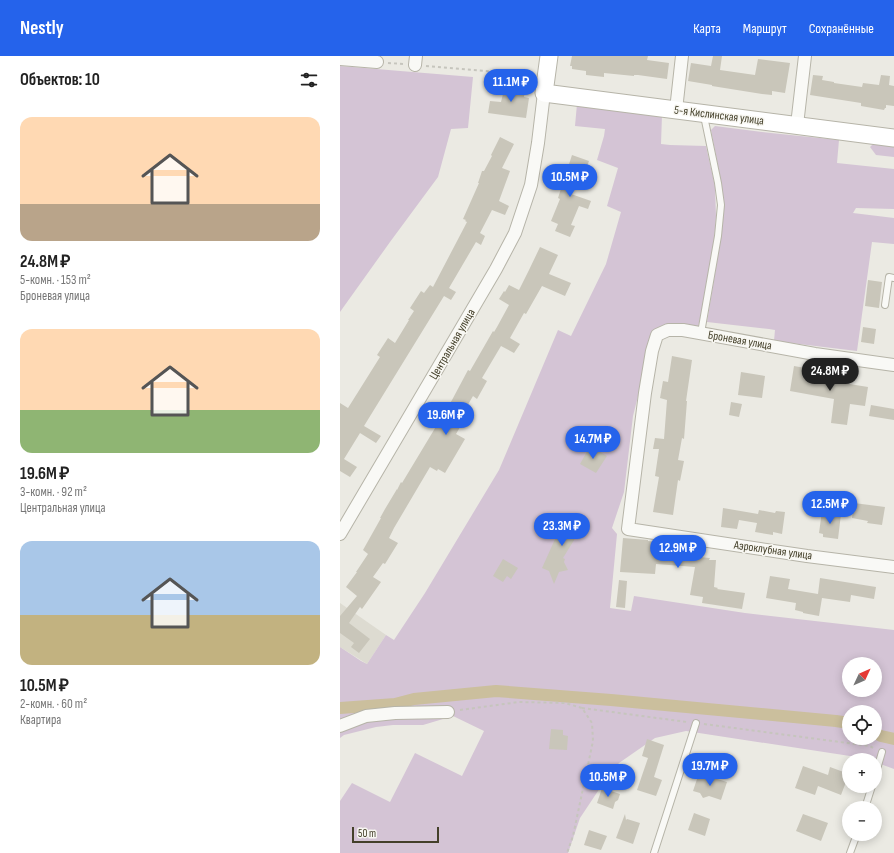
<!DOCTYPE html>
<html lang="ru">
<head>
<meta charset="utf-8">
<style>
  :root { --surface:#fff; --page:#f6f6f6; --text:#222; --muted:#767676; --accent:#2563eb }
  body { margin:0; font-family:"Sofia Sans Condensed",sans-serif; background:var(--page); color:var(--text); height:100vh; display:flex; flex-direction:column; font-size:15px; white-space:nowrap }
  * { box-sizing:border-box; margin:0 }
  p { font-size:13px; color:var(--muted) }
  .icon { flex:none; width:22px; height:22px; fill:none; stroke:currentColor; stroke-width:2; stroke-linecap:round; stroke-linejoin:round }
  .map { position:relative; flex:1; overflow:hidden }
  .panel { display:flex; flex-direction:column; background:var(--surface); width:340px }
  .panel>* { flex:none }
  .needle { width:26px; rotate:46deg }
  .buttons { position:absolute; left:502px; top:601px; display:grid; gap:8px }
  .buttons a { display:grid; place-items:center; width:40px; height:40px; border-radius:50%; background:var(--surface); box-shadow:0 2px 10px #0003; font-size:20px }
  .scale { position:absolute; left:12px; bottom:10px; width:87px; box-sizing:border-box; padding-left:4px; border:2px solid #44402a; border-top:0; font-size:11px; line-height:14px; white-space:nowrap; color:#44402a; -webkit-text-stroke:3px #f8f7f2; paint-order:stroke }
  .price { position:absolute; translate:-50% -34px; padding:0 9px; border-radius:14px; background:var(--accent); color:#fff; font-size:13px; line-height:26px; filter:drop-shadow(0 1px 2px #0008) }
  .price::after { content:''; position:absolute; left:50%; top:24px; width:12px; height:9px; margin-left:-6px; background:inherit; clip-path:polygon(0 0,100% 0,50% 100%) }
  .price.active { background:#222; color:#fff }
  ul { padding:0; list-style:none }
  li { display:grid; align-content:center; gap:8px; height:212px; padding:0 20px }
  li span { display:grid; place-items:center; height:124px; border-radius:12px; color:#555 }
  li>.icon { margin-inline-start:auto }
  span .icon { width:72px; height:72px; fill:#fffc; stroke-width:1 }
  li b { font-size:17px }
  h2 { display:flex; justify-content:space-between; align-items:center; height:48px; padding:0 20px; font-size:17px }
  header { display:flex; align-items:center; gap:24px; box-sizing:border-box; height:56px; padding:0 20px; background:var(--accent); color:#fff }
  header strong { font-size:19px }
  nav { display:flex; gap:22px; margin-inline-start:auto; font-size:14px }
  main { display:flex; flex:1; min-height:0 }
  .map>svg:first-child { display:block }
  .built { fill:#dddbd1 }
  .green { fill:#d4c4d5; fill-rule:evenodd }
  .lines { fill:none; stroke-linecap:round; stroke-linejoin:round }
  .canal { stroke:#cbbf9d; stroke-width:12 }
  .building { fill:#c9c6ba }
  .lane-casing { stroke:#b6b4a8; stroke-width:8 }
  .street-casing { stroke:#b6b4a8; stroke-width:14 }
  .secondary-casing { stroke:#b6b4a8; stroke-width:19 }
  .path { stroke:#c6c5bd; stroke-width:2; stroke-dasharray:3 3; stroke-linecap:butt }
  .lane { stroke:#f9f9f6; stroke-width:6 }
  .street { stroke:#f9f9f6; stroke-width:12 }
  .secondary { stroke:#fff; stroke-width:17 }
  .labels { text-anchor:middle; stroke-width:3; stroke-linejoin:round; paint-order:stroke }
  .street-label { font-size:12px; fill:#44402a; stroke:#f8f7f2 }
</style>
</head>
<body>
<header>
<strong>Nestly</strong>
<nav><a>Карта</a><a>Маршрут</a><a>Сохранённые</a></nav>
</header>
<main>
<section class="panel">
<h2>Объектов: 10<svg class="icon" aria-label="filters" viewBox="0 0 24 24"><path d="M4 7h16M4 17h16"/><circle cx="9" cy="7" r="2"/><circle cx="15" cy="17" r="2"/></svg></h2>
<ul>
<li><span style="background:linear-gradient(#ffd9b3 70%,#b9a48a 0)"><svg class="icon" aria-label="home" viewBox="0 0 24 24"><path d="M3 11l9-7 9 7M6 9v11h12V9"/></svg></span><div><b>24.8M ₽</b><p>5-комн. · 153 m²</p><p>Броневая улица</p></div></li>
<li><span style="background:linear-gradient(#ffd9b3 65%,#8fb573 0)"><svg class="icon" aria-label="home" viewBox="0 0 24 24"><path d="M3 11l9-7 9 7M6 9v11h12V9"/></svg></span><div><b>19.6M ₽</b><p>3-комн. · 92 m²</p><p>Центральная улица</p></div></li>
<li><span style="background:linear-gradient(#a9c7e8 60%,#c2b280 0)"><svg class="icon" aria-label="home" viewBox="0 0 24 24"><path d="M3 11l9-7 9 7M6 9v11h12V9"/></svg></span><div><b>10.5M ₽</b><p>2-комн. · 60 m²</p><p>Квартира</p></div></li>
</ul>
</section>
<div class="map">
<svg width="554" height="797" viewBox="0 0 554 797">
  <rect width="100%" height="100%" fill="#ebeae3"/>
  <path class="built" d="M0,547l46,32 -19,29 -27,-17z"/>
  <path class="green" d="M0,10l133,11 -5,51 -17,1 -13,48 -48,65 -50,70z
    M237,48l85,11 -1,29 9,1 36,1 9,40 1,31 -2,24 -8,52 -8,34 -28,-2 -23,35 -14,56 -9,76 -12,36 5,6 -7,74 21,3 3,-15 111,17 149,17v139l-19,-7v-2h-7l-5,-2 -177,-27 -31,7 -36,25 -21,28 -18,27 -12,35h-228v-52l12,-18 38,19 25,-49 47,23 22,-45 -31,-15 -30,9h-30l-17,2 -32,8 -4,3v-91l21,14 6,3 19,-29 8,5 31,-47 74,-123 59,-140 13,6 35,-72 15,-52 -14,-6 11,-38 -21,-8 7,-24 1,-7 -30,-3zM509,608h26v26h-26zM509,656h26v26h-26z
    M375,70l56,7 68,7 -2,23 57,6v40l-38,-1 -3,5 41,5v26l-22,-2 -15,109 -83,-10 1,-11 -6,-1 -62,-7 14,-84 3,-31 -3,-25 -10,-52z
    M536,85l18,3v13l-18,-2 -6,-8z"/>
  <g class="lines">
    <path class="canal" d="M0,652l55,-4 19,-5 82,-8 115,9 225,21 13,2
      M535,677l6,3 13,3"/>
  </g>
  <path class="building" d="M232,0h76l-1,4 22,3 -2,16 -29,-4h-4v1l-30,-3v4l-18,-2v-4l-14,-2v-3h-2z
    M373,0h9l-2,14 35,5 3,-16 32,4 -5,30 -13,-2v4l-10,-1 -50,-8v-1l-24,-4 3,-18 20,3z
    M473,19l10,1 -1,4 12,2v1l28,4 1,-4 16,2 2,-10 9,1 -1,9 5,1v20l-8,-1v3h-1l-1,2 -23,-4v-3l-51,-8z
    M167,29l18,3 -1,9 5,1 -3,20 -38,-5 2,-12 11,1 2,-8h3z
    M160,81l14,7 -12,24 8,3 -11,30 10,5 -4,9 -13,-5 -12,23 5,3 -4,9 -5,-3 -27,46 7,4 -5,8 -7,-4 -80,130 17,10 -5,7 -16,-10 -16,26 13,8 -7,10 -10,-6v-68l8,5 32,-51 -3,-2 11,-17 7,5 14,-23h-1l6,-9 -4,-3 11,-17 3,2 6,-8 3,2 34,-65 -2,-1 1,-1 -3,-1 16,-36h-1l4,-12h2l8,-15 -1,-1z
    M232,99l17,6 -5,14 -6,-2 -7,21 20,7 -3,8 -9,-3 -8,19 4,1 -5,11 -15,-6 3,-7 -7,-3 9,-22 -2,-1z
    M200,191l18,8 -9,19 22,9 -6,13 -23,-10 -16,28 -2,-1 -14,25 10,6 -6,9 -13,-7 -19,32 5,3 -10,18 -4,-3 -11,19 4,2 -10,17 9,5 -20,34 -7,-4 -1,2 -7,-4 -36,61 -5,10 9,5 -13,21 -2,-1 -10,14 8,5 -19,27 -2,-2 -11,16 21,16 -11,14 -8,-6 3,-4 -14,-10v1v-18l17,-20 -11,-9 11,-15h-1l12,-18 -5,-4 18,-32h-1l5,-9 12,-20v1l4,-8 1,1 50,-83 16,-30 2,1 23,-40 1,1 3,-5 12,-22 -10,-6 5,-8 1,1 4,-7 10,5 10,-20z
    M528,224l14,2 -3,26 -14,-2z
    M523,271l13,2 -2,15 -13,-2z
    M332,300l20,4 -6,41h1l-3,38 -2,-1 -4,22 6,1 -4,20 -2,-1 -5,35 -20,-3 6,-35 -4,-1 4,-27h-6l2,-11 9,1 3,-39 -7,-2 3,-17 5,1z
    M454,310l11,2v3l33,5 -1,6 31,5 -3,19 -15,-2 -3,21 -16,-2 3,-24 -44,-8z
    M401,316l24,4 -3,22 -24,-3z
    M391,346l11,2 -3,13 -10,-2z
    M531,349l23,4v11l-25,-4z
    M250,390l17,10 -11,17 -16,-9z
    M514,447l31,4 -3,18 -15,-2 1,-2 -16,-3z
    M383,452l35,6 1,-4 16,3 1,-2 9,1 -3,22 -9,-2v3l-18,-3 2,-9 -18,-3 -2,9 -16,-2z
    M482,455l19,3 -3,25 -15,-2v-3l-4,-1z
    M234,461l10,7 -21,34 2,1 -1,3 4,8 -9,2 -5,12 -5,-13 -7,-3 14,-31 -4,-2 9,-15 8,5z
    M283,482l25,2v1l10,1v1l31,3 -1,10 22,2 -1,2h7l-2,27 4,1 -1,1 28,4 -3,16 -40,-6 1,-6 -13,-2 5,-28 -39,-3 -1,10 -35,-2z
    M163,503l15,9 -7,11 -4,-3 -4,6 -10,-6z
    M430,520l20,3 -2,10 30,5 2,-16 56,9 -2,12 -23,-4 -1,7 -28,-4 -3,18 -16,-3v-1l-8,-2 1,-7 -30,-5z
    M279,524l8,1 -2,27 -9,-1z
    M211,673l12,1v5l5,1 -1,14 -18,-1z
    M307,683l17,6 -10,32 8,3 -6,16 -19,-6 11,-32 -6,-2z
    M463,710l25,9 2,-8 19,7 -8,21 -23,-9 -3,9 -20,-7z
    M361,718l26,8 -6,18 -12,-4 -6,2 -3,-5 -7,-2 5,-15z
    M262,732l18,6 -2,6 -3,2 -2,7 -16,-6z
    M354,757l16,6 -5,17 -17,-6z
    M285,758l1,6 1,-1 13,4 -7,21 -17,-6z
    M463,758l25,9 -7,18 -25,-10z
    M249,774l18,6 -6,14 -17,-5z"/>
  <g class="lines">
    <g class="lane-casing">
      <path id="lane" d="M545,249l4,-28 5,1
        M361,277l17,-97 3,-31 -3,-22 -14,-67
        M535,720l7,-24
        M525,752l7,-22
        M314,797l42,-130
        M510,797l7,-19"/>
    </g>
    <g class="street-casing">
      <path id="street" d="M0,3l37,3
        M75,9l1,-9
        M336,54l6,-54
        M457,69l8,-69
        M554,309l-79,-11 -132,-24h-15l-11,5 -5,16 -7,42 -17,136 179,27 87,11
        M0,478l122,-207 34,-58 19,-36 16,-48 7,-42 6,-50
        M0,670l26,-10 29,-3 53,-1"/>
    </g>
    <g class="secondary-casing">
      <path id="secondary" d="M209,0l-5,37 350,45"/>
    </g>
    <path class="path" d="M48,7l16,1
      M86,10l107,9
      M242,652l105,14
      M120,654l59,-8 46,1 17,5 10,15 1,18 -20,95 -6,17
      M364,668l166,22 5,3"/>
    <use href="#lane" class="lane"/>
    <use href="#street" class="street"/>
    <use href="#secondary" class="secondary"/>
  </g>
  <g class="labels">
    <g class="street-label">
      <text transform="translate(379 59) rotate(7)" y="4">5-я Кислинская улица</text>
      <text transform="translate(400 284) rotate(10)" y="4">Броневая улица</text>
      <text transform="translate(112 288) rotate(-60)" y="4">Центральная улица</text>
      <text transform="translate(433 494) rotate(8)" y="4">Аэроклубная улица</text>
    </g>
  </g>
</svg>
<div class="buttons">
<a><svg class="needle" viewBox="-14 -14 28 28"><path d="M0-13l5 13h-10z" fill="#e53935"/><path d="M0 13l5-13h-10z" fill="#767676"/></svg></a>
<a><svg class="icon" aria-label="locate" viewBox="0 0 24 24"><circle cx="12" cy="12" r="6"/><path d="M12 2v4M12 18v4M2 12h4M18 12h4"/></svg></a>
<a>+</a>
<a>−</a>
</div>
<div class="scale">50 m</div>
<b class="price" style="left:171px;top:47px">11.1M ₽</b>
<b class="price" style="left:230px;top:142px">10.5M ₽</b>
<b class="price active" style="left:490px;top:336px">24.8M ₽</b>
<b class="price" style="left:106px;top:380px">19.6M ₽</b>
<b class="price" style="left:253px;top:404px">14.7M ₽</b>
<b class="price" style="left:490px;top:469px">12.5M ₽</b>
<b class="price" style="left:222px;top:491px">23.3M ₽</b>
<b class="price" style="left:338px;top:513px">12.9M ₽</b>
<b class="price" style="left:370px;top:731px">19.7M ₽</b>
<b class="price" style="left:268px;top:742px">10.5M ₽</b>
</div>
</main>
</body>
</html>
